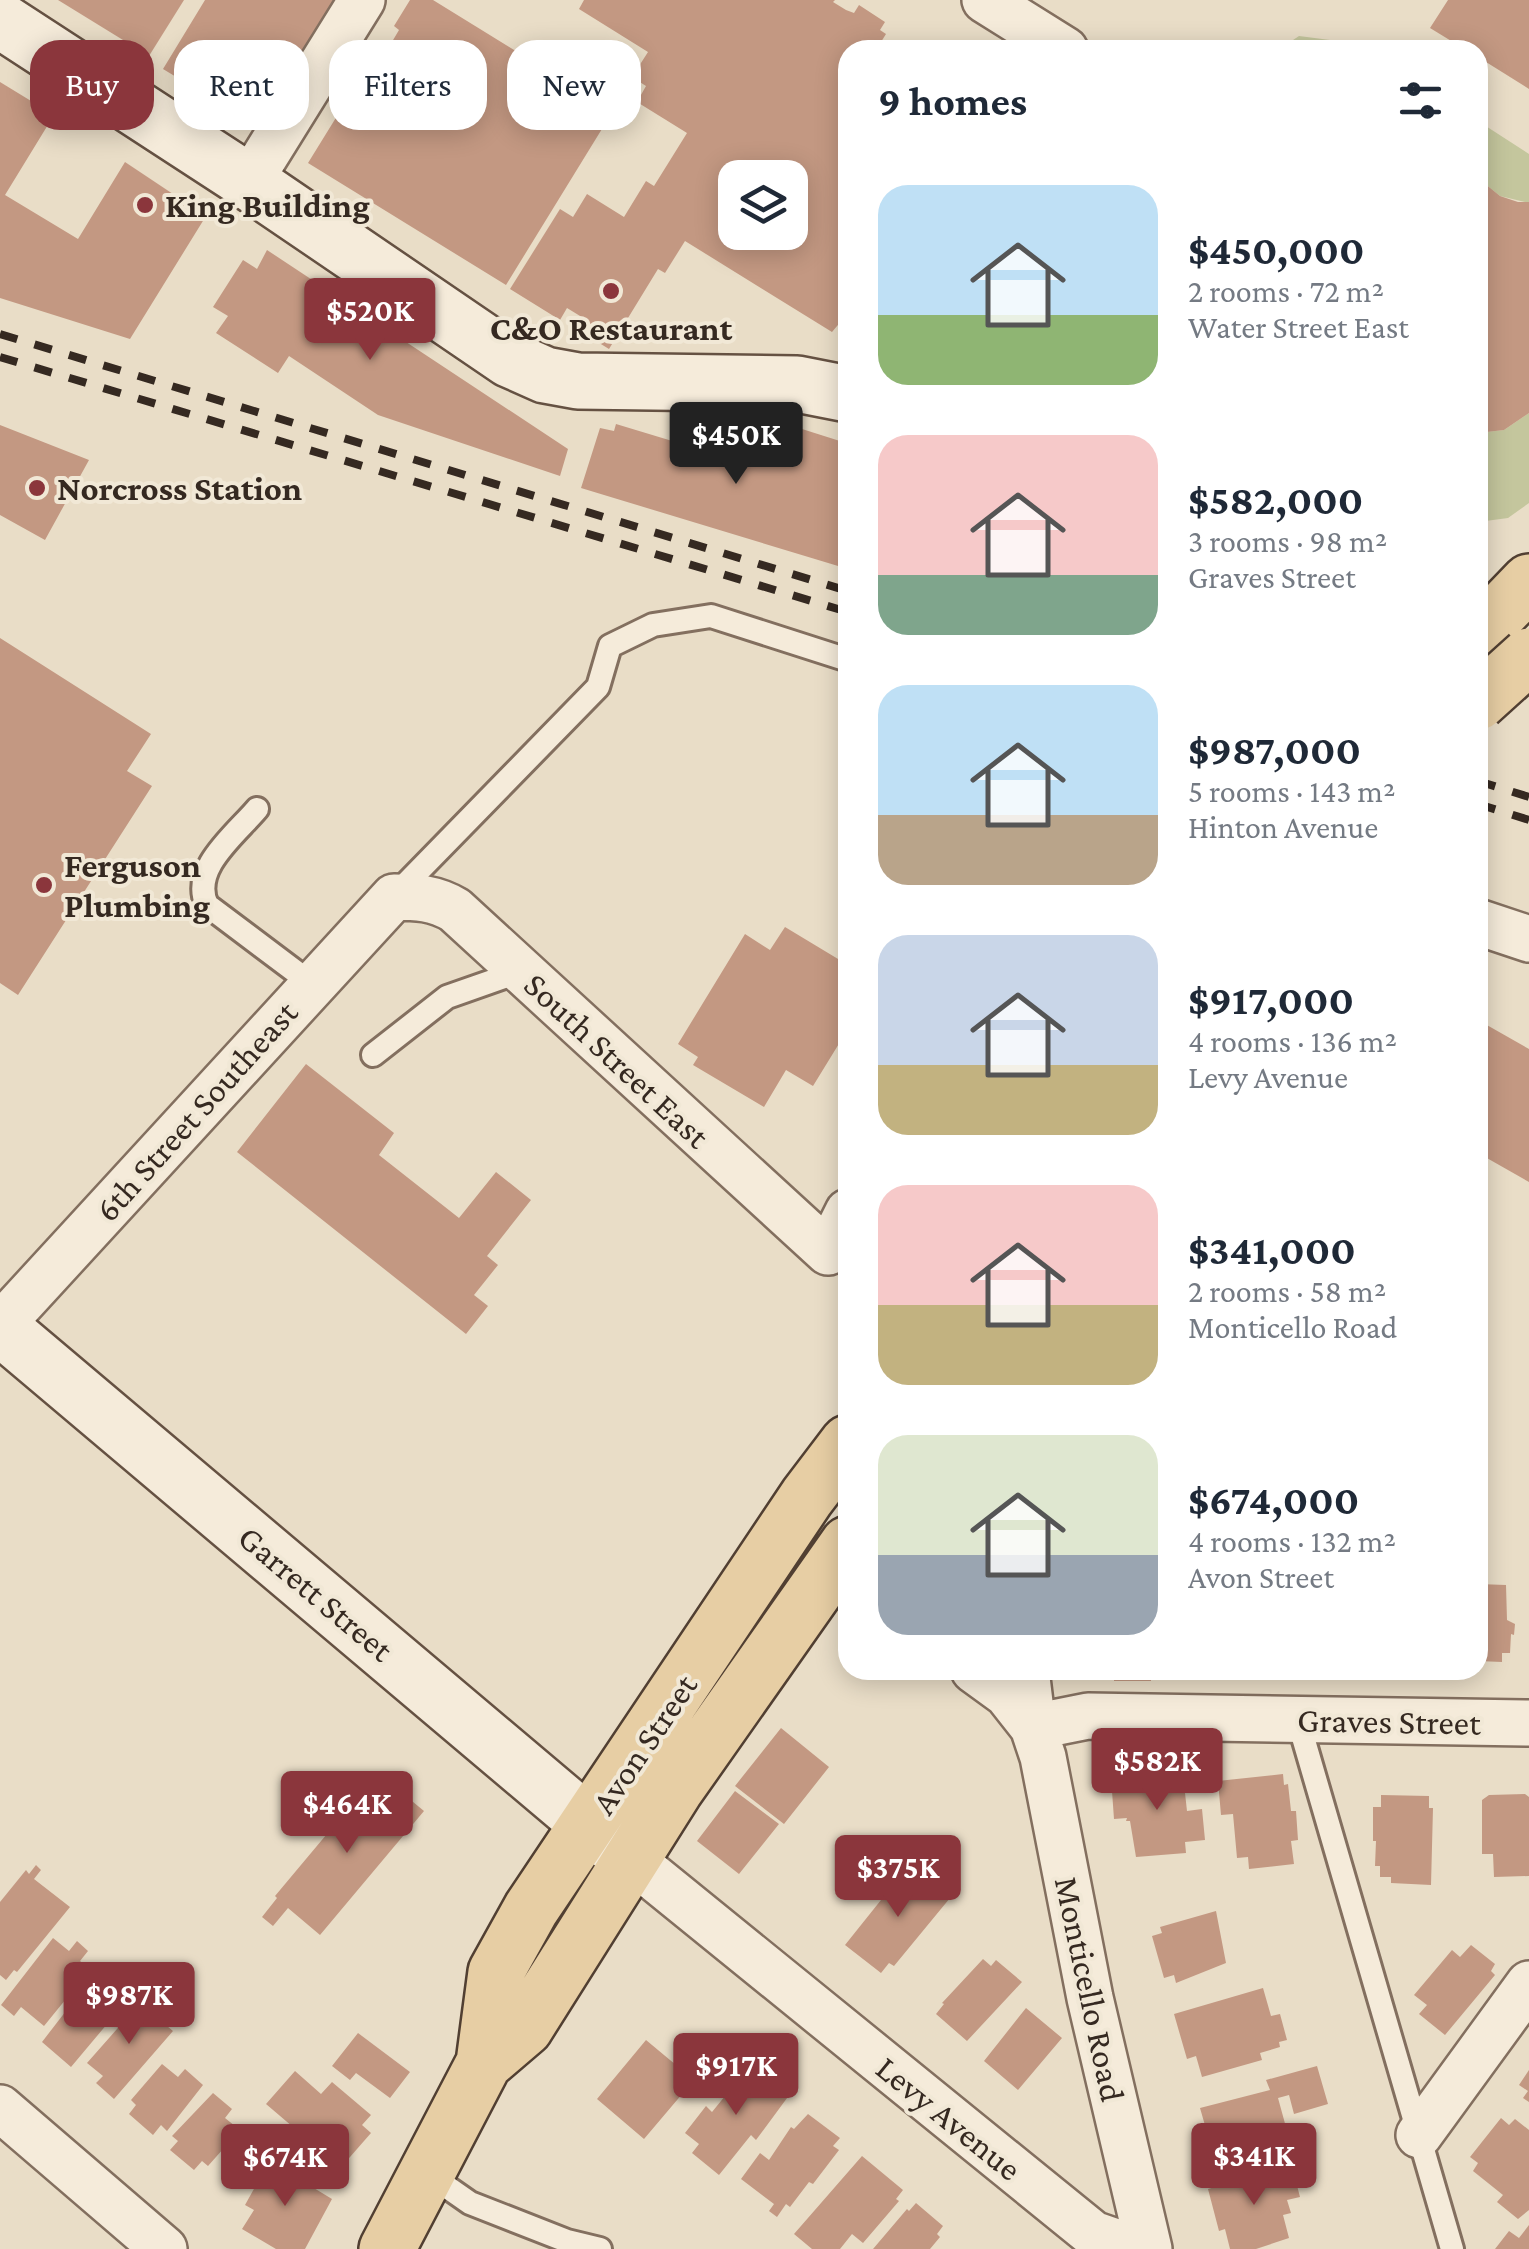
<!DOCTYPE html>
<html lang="en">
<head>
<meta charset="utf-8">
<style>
  :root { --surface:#fff; --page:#f6f6f7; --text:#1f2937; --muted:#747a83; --accent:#8b363c }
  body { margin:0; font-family:"Crimson Pro",serif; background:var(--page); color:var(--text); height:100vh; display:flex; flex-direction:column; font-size:38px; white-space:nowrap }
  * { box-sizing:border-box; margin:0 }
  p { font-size:32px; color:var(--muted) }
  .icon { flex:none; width:55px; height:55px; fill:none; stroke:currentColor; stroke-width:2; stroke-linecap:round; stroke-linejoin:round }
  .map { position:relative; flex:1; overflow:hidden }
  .sheet { position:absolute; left:838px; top:40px; width:650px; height:1640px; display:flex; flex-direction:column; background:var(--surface); border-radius:30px; box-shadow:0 5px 25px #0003 }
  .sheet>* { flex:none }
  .top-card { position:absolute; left:30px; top:40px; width:658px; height:90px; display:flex; gap:20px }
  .buttons { position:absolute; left:718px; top:160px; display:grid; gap:20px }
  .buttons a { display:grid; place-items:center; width:90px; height:90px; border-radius:20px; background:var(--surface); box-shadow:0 5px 25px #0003; font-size:50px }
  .price { position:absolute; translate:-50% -85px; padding:0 22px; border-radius:10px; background:var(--accent); color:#fff; font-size:32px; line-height:65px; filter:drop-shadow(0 2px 5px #0008) }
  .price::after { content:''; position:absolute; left:50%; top:60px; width:30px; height:22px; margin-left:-15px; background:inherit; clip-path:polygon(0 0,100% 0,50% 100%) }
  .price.active { background:#222; color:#fff }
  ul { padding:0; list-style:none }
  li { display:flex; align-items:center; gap:30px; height:250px; padding:0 40px }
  li span { display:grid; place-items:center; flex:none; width:280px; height:200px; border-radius:30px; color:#555 }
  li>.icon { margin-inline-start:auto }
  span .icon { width:120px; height:120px; fill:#fffc; stroke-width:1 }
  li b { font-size:42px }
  h2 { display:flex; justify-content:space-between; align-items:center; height:120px; padding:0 40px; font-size:42px }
  .pill { padding:0 35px; border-radius:30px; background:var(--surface); box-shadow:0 5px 25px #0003; font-size:35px; line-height:90px }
  .pill.active { background:var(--accent); color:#fff }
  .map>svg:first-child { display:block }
  .green { fill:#c4c69d }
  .building { fill:#c39882; fill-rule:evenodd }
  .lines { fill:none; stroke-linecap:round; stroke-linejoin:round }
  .lane-casing { stroke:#836f5f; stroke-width:28 }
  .street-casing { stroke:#836f5f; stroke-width:50 }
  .secondary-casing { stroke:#655142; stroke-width:60 }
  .primary-casing { stroke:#513f32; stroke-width:60 }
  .lane { stroke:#f5ebda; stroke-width:22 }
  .street { stroke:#f5ebda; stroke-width:45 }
  .secondary { stroke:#f5ebda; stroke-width:55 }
  .primary { stroke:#e7cea4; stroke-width:55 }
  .rail { stroke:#352921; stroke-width:8; stroke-dasharray:18 18; stroke-linecap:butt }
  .primary-bridge-casing { stroke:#513f32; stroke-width:60; stroke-linecap:butt }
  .primary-bridge { stroke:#e7cea4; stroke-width:55 }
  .poi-dot { fill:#8b363c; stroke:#f1e8d6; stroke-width:4 }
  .labels { text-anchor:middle; stroke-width:8; stroke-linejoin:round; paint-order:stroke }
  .poi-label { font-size:35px; font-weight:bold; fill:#352921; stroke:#f1e8d6; text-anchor:start }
  .street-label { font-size:35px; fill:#352921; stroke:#f1e8d6 }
</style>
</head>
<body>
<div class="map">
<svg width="1529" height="2249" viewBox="0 0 1529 2249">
  <rect width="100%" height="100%" fill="#e9ddc7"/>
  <path class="green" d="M1299,36l62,8 5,6h-88z
    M1478,121l51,33v49l-29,-7 -22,-18z
    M1529,413v90l-21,15 -30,4v-89l26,-3z"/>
  <path class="building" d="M58,0h126l-35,56z
    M205,0h132l-78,127 -96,-58z
    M410,0h23l180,111 -107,174 -198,-122 71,-115 7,4 13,-22 -5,-4z
    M584,0h251l-2,2 13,8 8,3 5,-8 26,17 -5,8 6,4 -10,16h-28v86l-4,5 4,2v170l-16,19 -147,-91 -20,32 -7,-4 -49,80 -31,-19 7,-11 -18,-11 -7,12 -50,-31 50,-80 13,8 14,-23 37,23 22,-36 8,5 33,-53 -50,-31 9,-16 -14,-9 16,-25 -69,-43zM735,178h55v54h-55z
    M1448,0h81v89l-51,-32v-7h-12l-36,-22z
    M0,82l54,33 -49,80 73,44 47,-77 81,54 -76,123 -130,-41z
    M1478,178l22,18 18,6h11v211l-25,17 -26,3z
    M267,250l301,199 -8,27 -182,-61 -89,-59 -11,17 -62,-40 12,-17 -15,-9 30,-47 14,9z
    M616,424l119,36 9,-30 53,16 5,-17 41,13 5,-11v138l-267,-81 19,-60 14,3z
    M0,425l89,35 -44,80 -45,-25z
    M0,638l151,96 -24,37 25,15 -134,209 -18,-12z
    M785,927l63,38v64l-35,57 -27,-16 -22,37 -71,-42 5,-8 -20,-13 67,-110 25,16z
    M1478,1020l51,29v133l-51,-29z
    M306,1064l88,69 -15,22 80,63 37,-46 35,28 -44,56 11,9 -24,30 14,11 -22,28 -229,-182z
    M1478,1584l28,1 1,35 8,4 -1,11 -3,-1 -1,19h-8v9l-24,-1z
    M1114,1670h37v11h-37z
    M781,1728l48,39 -45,57 -49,-38z
    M1177,1771l1,13h6l3,27 15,-2 3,31 -20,2 1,11 -50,4 -6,-36h-4l1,-3 -13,1 -3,-42z
    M378,1773l46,38 -104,124 -32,-27 -15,18 -11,-9 15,-19 -2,-2z
    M1283,1774l1,11 4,-1 3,27h5l2,29 -7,1 3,23 -45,5 -1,-12 -11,1 -4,-44 -12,1 -3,-34z
    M735,1791l44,33 -40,50 -42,-33z
    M1525,1794l4,3v79l-35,1 -1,-23h-11v-54l7,-5z
    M1381,1795l48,1v12h4l-2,77 -40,-2v-6h-11v-11h-5l1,-25h-3v-34h8z
    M36,1865l5,5 -7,9 36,28 -53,65 -3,-2 -8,10 -6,-5v-73l26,-32 3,4z
    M909,1865l41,33 -56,68 -5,-3 -8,10 -36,-28z
    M1216,1911l10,52 -50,20 -2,-8 -10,3 -12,-42 10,-3 -2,-6z
    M53,1938l16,13 8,-10 11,10 -8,10 7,6 -11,14 3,2 -35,43 -23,-19 -7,9 -13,-11z
    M1471,1945l24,19 -4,7 4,4 -50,60 -26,-21 8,-9 -13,-10 38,-45 8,7z
    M983,1959l8,7 5,-6 26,22 -55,59 -31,-27 8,-10 -2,-1z
    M86,1985l32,26 -47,56 -29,-25z
    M1263,1988l8,28 9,-2 7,26 -8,2 1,5 -20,6 2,7 -60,17 -6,-21 -9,3 -13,-45z
    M131,1995l12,11 3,-4 12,10 -3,4 18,15 -59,68 -18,-16 7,-7 -16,-13 45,-51 -9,-8z
    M1026,2008l36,30 -44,52 -34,-29z
    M358,2033l52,39 -20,26 -34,-25 -6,7 -18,-14z
    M646,2040l48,40 -50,59 -47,-40z
    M752,2063l38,31 -34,46 -5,-5 -32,40 -27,-22 7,-9 -14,-11 21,-27 6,6z
    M162,2064l16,13 7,-8 18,16 -36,46 -6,-6 -8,10 -24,-21 7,-9 -5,-5z
    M1317,2066l11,38 -34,10 -5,-19 -11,3 14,51 -28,8 -2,-7 -47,10 -15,-52 70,-18 -4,-10z
    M1529,2070v32l-6,-4 5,-7 -9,-6z
    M295,2071l26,23 11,-12 39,33 -9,10 9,8 -35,40 -48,-41 5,-5 -27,-23z
    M213,2093l19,16 -7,9 15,12 -32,36 -6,-5 -8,9 -24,-20 8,-9 -6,-5z
    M808,2114l32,24 -7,8 6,4 -26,34 -4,-2 -19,25 -4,-3 -9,13 -8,-6 5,-7 -33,-25 19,-26 9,7 22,-33 3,2z
    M1501,2118l8,7 6,-6 14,11v80l-11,9 -21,-17 6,-7 -30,-24 5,-8 -8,-6z
    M862,2156l41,34 -7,9 3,2 -36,42 -11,-9 -12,15h-28l-18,-15z
    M270,2160l35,19 -1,3 28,17 -27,50h-29l-34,-20 12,-19 -9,-5z
    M1279,2168l1,5 13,-3 7,27 -13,3 4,13 -8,2 6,23 -33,11h-26l-5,-20 -6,2 -11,-42 18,-5 -1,-6z
    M916,2203l27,23 -6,8 3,3 -10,12h-57l34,-40 2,2z
    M1529,2225v24h-34l14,-18 10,7z"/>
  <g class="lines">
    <g class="lane-casing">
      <path id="lane" d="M257,809c-22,26 -67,60 -50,96l105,79
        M396,894l202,-207 12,-41 43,-21 58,-9 137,44
        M373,1055l74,-58 74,-26
        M1298,1720l154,529
        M427,2173l43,30 97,38 33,8"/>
    </g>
    <g class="street-casing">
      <path id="street" d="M985,0l80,50
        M249,182l113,-182
        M1478,922l51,17
        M0,1326l394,-429c23,0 41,1 61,13l373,342 20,-40
        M974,1670l33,24 26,33
        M1026,1670l7,57 10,30 47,241 59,251
        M1033,1727l55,-11 441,7
        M631,1859l462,375 43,15
        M0,2108l164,141
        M1419,2135l110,-151"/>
    </g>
    <g class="secondary-casing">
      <path id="secondary" d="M0,20l249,162 260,177 36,16 33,6 219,3 51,10
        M0,1327l624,527"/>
    </g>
    <g class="primary-casing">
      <path id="primary" d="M1478,635l51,-53
        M484,2063l41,-35 150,-238 173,-246
        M387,2249l97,-186 12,-91 35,-63 276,-412 41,-54"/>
    </g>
    <use href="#lane" class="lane"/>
    <use href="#street" class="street"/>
    <use href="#secondary" class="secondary"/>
    <use href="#primary" class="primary"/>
    <path class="rail" d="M0,334l848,257
      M0,357l848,255
      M1478,781l51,16
      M1478,804l51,16"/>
    <g class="primary-bridge-casing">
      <path id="primary-bridge" d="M1478,702l51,-46"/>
    </g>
    <use href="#primary-bridge" class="primary-bridge"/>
  </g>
  <g class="poi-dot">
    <circle cx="145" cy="205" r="10"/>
    <circle cx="611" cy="291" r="10"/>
    <circle cx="37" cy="488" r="10"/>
    <circle cx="44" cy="885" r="10"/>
  </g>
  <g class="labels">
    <g class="poi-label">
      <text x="165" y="217">King Building</text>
      <text x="611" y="340" text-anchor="middle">C&amp;O Restaurant</text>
      <text x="57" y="500">Norcross Station</text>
      <text x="64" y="877">Ferguson<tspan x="64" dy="40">Plumbing</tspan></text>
    </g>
    <g class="street-label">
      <text transform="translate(617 1060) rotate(43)" y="12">South Street East</text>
      <text transform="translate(196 1111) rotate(-48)" y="12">6th Street Southeast</text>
      <text transform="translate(316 1593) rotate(40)" y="12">Garrett Street</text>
      <text transform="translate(1389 1721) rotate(1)" y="12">Graves Street</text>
      <text transform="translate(644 1744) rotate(-56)" y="12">Avon Street</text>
      <text transform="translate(1090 1989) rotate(78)" y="12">Monticello Road</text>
      <text transform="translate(949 2118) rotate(39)" y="12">Levy Avenue</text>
    </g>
  </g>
</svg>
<div class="buttons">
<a><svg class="icon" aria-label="layers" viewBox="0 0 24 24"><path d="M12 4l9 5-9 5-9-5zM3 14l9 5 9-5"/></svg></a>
</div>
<b class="price" style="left:370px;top:363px">$520K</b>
<b class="price active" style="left:736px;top:487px">$450K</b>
<b class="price" style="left:1157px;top:1813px">$582K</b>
<b class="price" style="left:347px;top:1856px">$464K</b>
<b class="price" style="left:898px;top:1920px">$375K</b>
<b class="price" style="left:129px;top:2047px">$987K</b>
<b class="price" style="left:736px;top:2118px">$917K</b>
<b class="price" style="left:1254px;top:2208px">$341K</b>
<b class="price" style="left:285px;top:2209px">$674K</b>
<div class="top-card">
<a class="pill active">Buy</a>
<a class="pill">Rent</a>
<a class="pill">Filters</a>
<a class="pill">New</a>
</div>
<section class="sheet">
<h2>9 homes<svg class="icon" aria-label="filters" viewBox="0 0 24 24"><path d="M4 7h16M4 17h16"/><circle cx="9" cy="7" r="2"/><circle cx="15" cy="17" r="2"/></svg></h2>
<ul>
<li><span style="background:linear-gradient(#bfe0f5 65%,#8fb573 0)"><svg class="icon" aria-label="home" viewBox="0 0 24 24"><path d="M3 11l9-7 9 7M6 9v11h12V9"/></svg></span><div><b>$450,000</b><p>2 rooms · 72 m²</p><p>Water Street East</p></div></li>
<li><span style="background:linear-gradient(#f6c9c9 70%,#7fa58c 0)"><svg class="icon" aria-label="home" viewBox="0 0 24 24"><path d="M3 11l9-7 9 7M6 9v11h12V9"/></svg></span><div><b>$582,000</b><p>3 rooms · 98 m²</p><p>Graves Street</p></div></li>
<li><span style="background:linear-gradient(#bfe0f5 65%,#b9a48a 0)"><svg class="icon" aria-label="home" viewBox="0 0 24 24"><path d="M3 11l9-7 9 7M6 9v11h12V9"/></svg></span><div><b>$987,000</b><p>5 rooms · 143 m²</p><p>Hinton Avenue</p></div></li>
<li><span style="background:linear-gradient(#c9d6e8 65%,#c2b280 0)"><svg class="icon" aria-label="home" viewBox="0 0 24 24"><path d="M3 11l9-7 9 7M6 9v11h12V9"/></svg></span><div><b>$917,000</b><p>4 rooms · 136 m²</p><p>Levy Avenue</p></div></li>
<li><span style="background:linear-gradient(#f6c9c9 60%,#c2b280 0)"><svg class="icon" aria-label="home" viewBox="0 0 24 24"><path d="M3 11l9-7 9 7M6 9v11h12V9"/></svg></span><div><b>$341,000</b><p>2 rooms · 58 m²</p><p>Monticello Road</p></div></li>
<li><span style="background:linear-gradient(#dfe7d0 60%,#9aa5b1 0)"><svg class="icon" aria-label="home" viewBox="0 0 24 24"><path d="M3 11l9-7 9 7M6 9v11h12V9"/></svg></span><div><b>$674,000</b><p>4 rooms · 132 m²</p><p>Avon Street</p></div></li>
</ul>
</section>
</div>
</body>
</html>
